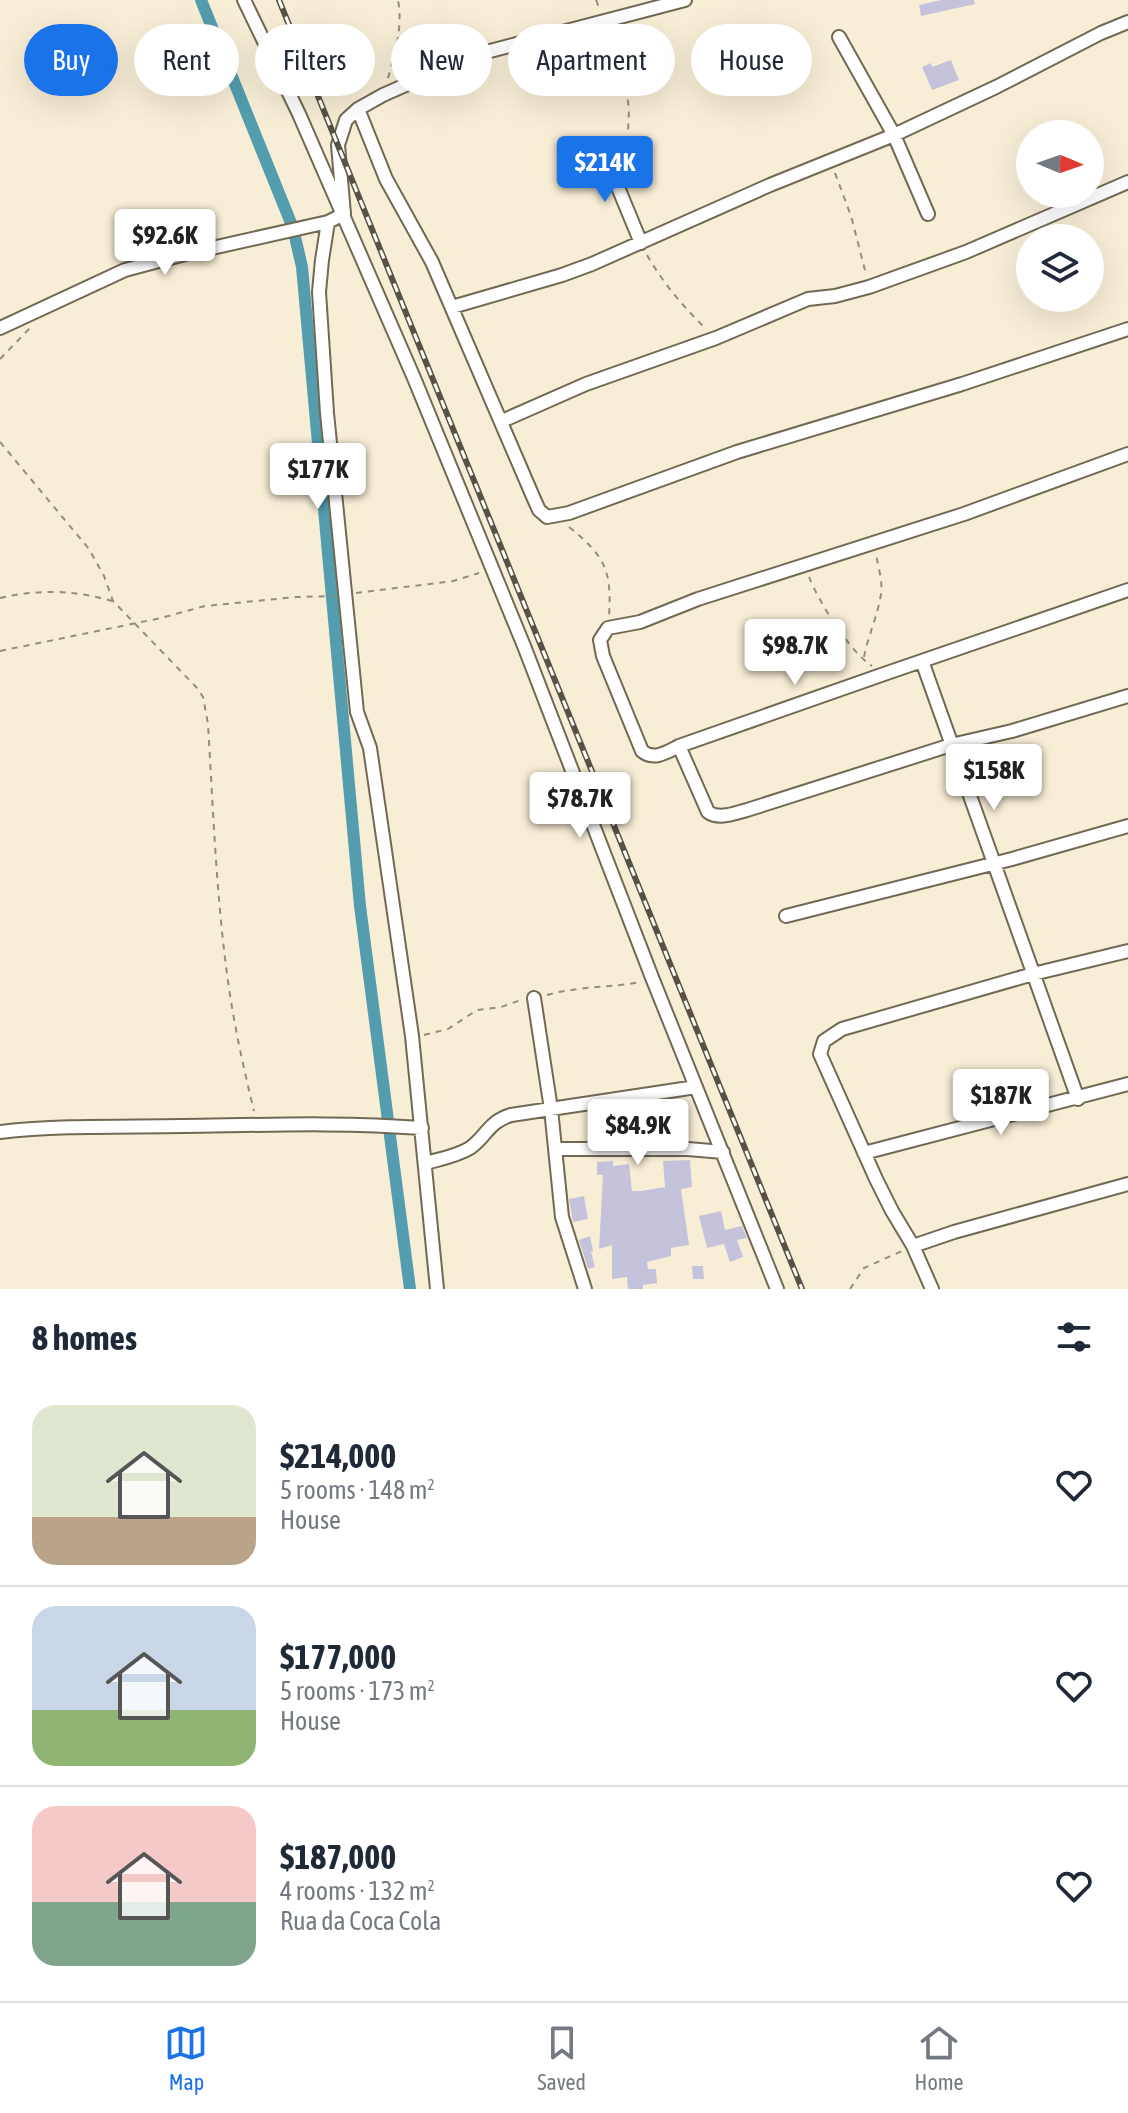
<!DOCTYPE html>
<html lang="en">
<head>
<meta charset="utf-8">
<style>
  :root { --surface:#fff; --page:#f6f6f7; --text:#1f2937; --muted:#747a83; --line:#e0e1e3; --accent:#1a73e8 }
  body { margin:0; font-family:"Asap Condensed",sans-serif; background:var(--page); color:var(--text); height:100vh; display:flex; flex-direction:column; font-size:30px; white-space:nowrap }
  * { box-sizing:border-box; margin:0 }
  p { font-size:26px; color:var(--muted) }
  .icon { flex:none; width:44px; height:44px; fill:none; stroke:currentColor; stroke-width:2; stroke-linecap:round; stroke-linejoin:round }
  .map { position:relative; height:1289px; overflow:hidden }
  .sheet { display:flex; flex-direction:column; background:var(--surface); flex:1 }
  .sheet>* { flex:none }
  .guide { position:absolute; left:24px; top:24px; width:1080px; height:72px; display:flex; gap:16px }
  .needle { width:52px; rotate:92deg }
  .controls { position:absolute; left:1016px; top:120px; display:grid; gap:16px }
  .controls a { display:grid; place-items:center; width:88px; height:88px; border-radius:50%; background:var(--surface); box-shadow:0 8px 32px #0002; font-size:40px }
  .price { position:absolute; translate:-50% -68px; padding:0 18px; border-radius:8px; background:#fff; color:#222; font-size:26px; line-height:52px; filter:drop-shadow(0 2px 4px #0008) }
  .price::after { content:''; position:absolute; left:50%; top:48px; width:24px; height:18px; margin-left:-12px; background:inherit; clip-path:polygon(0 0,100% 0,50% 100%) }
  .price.selected { background:var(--accent); color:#fff }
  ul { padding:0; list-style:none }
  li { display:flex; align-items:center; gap:24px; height:200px; padding:0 32px }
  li+li { border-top:2px solid var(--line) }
  li span { display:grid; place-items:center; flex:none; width:224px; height:160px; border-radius:24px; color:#555 }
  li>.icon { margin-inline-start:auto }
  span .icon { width:96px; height:96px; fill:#fffc; stroke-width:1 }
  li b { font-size:34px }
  h2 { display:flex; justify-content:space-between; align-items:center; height:96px; padding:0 32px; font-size:34px }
  .tag { padding:0 28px; border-radius:36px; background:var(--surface); box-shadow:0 8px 32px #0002; font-size:28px; line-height:72px }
  .tag.selected { background:var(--accent); color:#fff }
  .dock { display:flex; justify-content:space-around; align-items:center; height:112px; border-top:2px solid var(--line); background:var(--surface); font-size:22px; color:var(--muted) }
  .dock a { display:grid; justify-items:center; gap:4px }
  .dock .selected { color:var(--accent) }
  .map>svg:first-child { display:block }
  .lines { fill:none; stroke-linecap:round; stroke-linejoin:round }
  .canal { stroke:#539daf; stroke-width:12 }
  .building { fill:#c5c3db }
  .minor-casing { stroke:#726954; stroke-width:16 }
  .path { stroke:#948d7c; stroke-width:2; stroke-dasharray:6 6; stroke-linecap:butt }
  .minor { stroke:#fff; stroke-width:12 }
  .rail-casing { stroke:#575245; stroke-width:6 }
  .rail { stroke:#fefcf7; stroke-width:3; stroke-dasharray:9; stroke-linecap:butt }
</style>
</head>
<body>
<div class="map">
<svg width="1128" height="1289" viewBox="0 0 1128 1289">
  <rect width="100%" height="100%" fill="#f8eed6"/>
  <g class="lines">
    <path class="canal" d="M201,0l92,228 9,39 58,639 50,383"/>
  </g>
  <path class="building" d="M941,0h33l1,4 -54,12 -2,-11z
    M951,60l8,20 -27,10 -10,-23 9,-4 1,4z
    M690,1160l2,27 -11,2 8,56 -18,3v8l-24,6 1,7h8l1,14 -14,2v4h-15l-1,-12 -15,2v-34l-13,4 4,-74h-6v-13l16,-1v5l16,-2 3,27h9l24,-4 -2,-26z
    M584,1196l4,23 -15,3 -4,-23z
    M721,1211l4,19 17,-4 5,12 -10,2 6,17 -13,5 -6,-18 -17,4 -8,-32z
    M590,1236l3,15 -2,1 4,15 -7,2 -9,-29z
    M692,1266h11l1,13h-11z"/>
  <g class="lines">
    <g class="minor-casing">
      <path id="minor" d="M244,0l55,114 115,264 110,268 129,334 124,309
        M839,37l55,98 34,79
        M358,109l28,70 46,83 102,237 5,11 8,7 22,-4 168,-61 225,-68 166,-55
        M603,151l38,92
        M452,307l110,-32 30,-11 178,-79 124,-50 102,-48 105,-54 27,-11
        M0,328l125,-58 60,-16 143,-32
        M502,421l84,-37 130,-46 92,-39 27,-3 34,-9 97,-35 162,-70
        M1128,454l-164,60 -266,85 -58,23 -32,6 -8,12 3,16 39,95c12,10 25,1 37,-5l29,66c11,8 27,1 39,-2l204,-65 61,-14 116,-35
        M922,661l156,438
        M679,746l205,-72 244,-84
        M786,916l226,-57 116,-33
        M534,998l17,111 11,108 23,72
        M0,1132c60,-7 123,-5 183,-6 80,-1 159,-4 239,2
        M555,1149h133l35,3
        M864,1153l264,-69
        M426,1163c14,-4 31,-7 44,-15 17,-12 18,-26 41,-33l185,-28
        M913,1246l41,-14 174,-48
        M437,1289l-25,-253 -42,-288 -13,-36 -30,-299 -8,-121 3,-32 6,-38 16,-8 -6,-69 8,-25 12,-11 25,-14 88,-39 214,-56
        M932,1289l-19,-43 -21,-35 -16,-32 -56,-125 4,-13 18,-12 191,-55 95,-23"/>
    </g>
    <path class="path" d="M596,0l4,10
      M607,31l19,53 3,26 -1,22
      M388,78c7,-24 15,-52 10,-78
      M835,173l16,43 15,58
      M647,255c16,28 35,50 58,73
      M0,359l30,-31
      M0,442l89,107 15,27 9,25 85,88 5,8 5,27c5,83 8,167 19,250 6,46 16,92 27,137
      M569,527c36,29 43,43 40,90
      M809,577c10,25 40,74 63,89
      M356,593l97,-12 26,-8
      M0,598c39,-9 74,-8 112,3
      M0,651l161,-33 44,-12 91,-9 37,-1
      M864,657c4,-21 14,-42 17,-63 2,-13 -3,-27 -5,-40
      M547,995c31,-9 62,-7 93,-13
      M424,1035l24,-6 29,-19 24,-3 20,-7
      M850,1289l14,-21 38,-17"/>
    <use href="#minor" class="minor"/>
    <g class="rail-casing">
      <path id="rail" d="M279,0l523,1289"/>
    </g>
    <use href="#rail" class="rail"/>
  </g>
</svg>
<div class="controls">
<a><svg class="needle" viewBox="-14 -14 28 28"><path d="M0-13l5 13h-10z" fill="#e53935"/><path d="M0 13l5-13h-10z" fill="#747a83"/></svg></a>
<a><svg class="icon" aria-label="layers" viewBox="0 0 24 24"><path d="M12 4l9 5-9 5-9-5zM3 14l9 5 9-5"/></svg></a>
</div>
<b class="price selected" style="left:605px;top:204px">$214K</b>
<b class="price" style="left:165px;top:277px">$92.6K</b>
<b class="price" style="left:318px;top:511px">$177K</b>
<b class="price" style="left:795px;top:687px">$98.7K</b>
<b class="price" style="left:994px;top:812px">$158K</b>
<b class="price" style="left:580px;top:840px">$78.7K</b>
<b class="price" style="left:1001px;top:1137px">$187K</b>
<b class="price" style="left:638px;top:1167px">$84.9K</b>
<div class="guide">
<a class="tag selected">Buy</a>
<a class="tag">Rent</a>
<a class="tag">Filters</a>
<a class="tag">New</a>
<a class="tag">Apartment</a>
<a class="tag">House</a>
</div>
</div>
<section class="sheet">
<h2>8 homes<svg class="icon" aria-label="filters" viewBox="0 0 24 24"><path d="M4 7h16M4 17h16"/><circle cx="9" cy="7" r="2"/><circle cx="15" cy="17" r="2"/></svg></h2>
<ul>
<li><span style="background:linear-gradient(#dfe7d0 70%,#b9a48a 0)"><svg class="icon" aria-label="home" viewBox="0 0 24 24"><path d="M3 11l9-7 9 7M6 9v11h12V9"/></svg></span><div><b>$214,000</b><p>5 rooms · 148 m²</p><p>House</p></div><svg class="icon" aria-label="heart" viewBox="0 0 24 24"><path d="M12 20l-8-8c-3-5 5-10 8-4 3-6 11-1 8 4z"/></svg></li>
<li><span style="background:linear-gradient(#c9d6e8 65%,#8fb573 0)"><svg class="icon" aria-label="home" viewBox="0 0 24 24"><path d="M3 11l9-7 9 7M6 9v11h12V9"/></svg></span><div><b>$177,000</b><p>5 rooms · 173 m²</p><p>House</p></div><svg class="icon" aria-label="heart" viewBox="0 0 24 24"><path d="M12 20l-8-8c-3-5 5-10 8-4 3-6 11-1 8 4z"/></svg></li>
<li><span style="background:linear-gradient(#f6c9c9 60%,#7fa58c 0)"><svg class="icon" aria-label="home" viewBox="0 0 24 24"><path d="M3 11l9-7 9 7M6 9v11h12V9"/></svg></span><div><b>$187,000</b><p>4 rooms · 132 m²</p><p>Rua da Coca Cola</p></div><svg class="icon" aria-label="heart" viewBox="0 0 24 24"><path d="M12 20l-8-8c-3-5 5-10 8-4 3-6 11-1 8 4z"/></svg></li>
</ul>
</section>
<nav class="dock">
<a class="selected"><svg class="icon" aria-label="map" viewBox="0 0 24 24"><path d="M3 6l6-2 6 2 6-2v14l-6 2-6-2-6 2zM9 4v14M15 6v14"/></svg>Map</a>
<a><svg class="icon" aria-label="saved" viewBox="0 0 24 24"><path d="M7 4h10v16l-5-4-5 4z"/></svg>Saved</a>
<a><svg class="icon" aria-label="home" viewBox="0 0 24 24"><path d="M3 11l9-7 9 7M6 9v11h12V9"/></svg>Home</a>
</nav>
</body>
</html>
